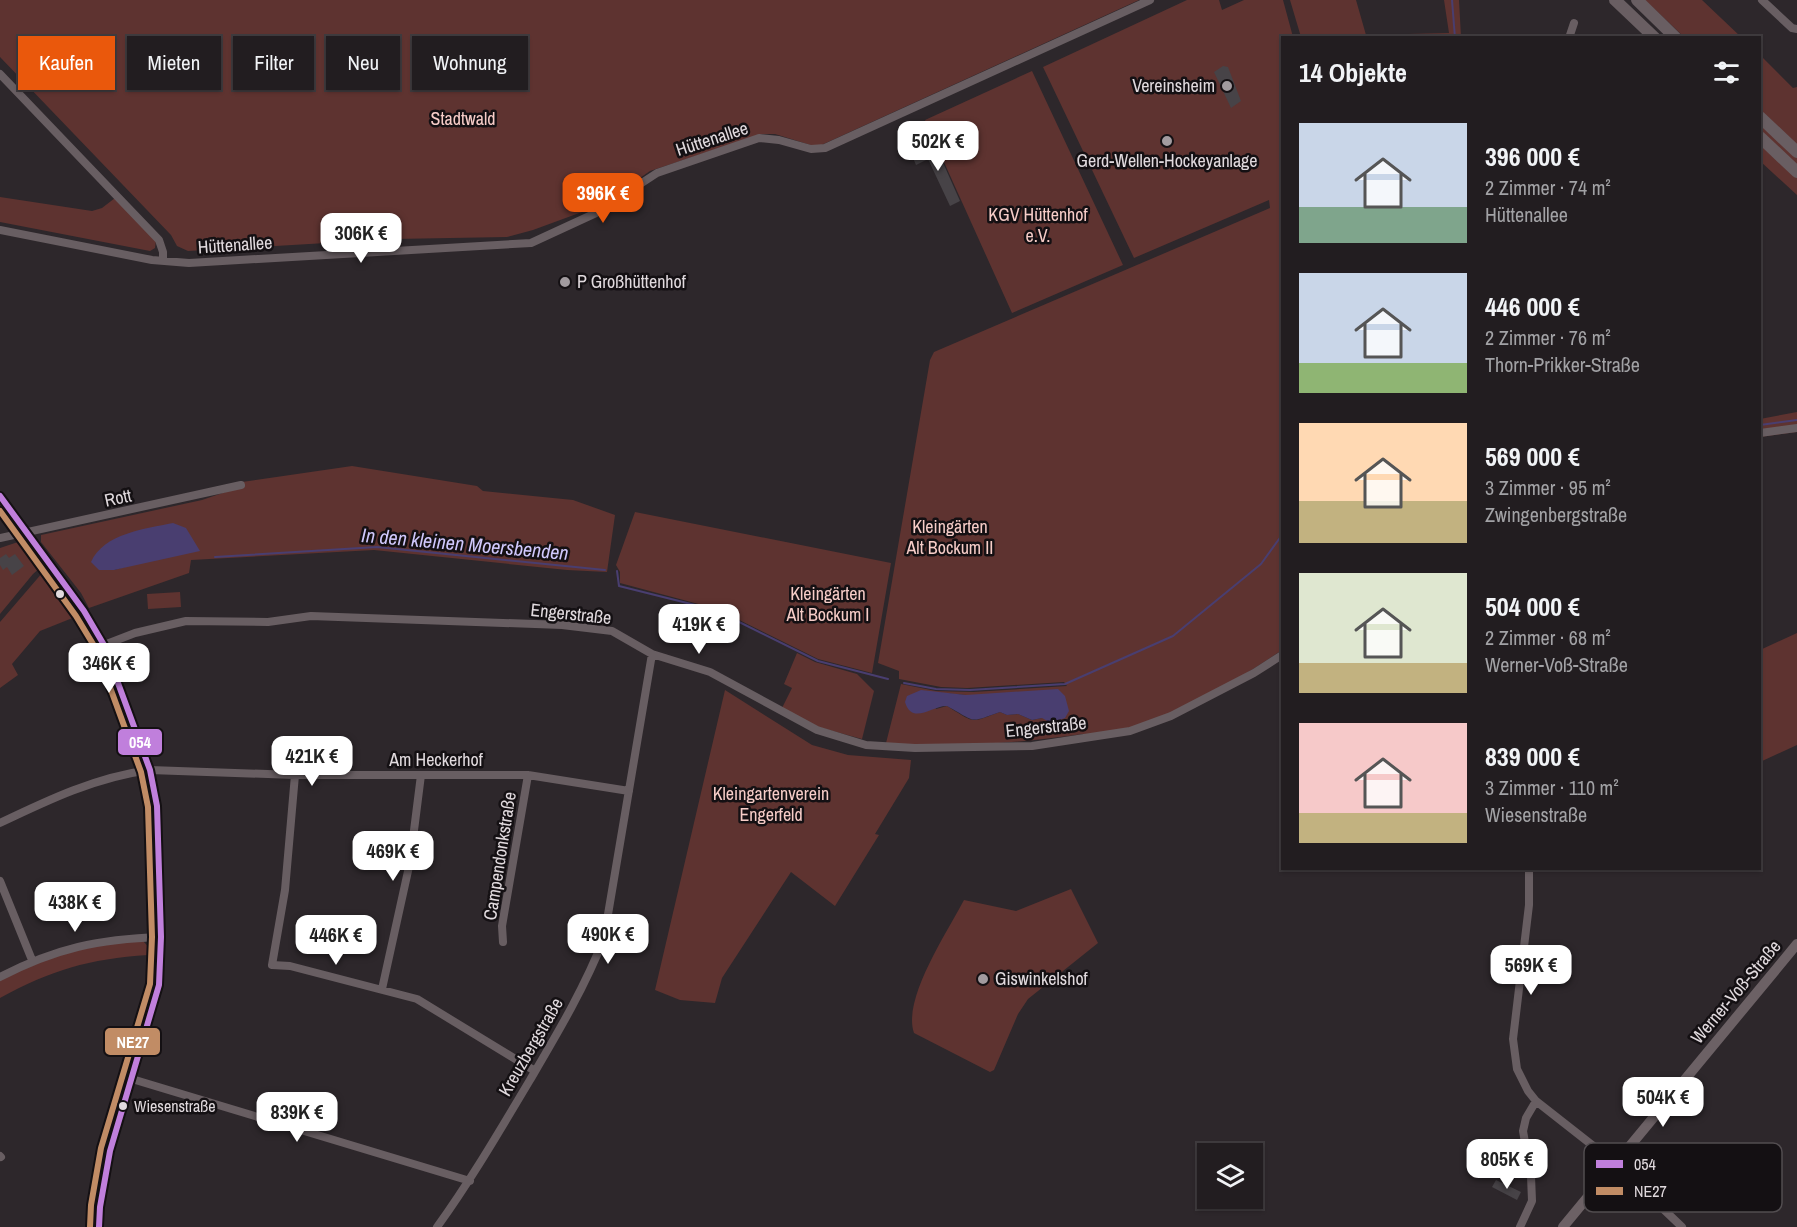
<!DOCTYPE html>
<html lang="de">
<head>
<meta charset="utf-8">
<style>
  :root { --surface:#221d20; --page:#2e2a2d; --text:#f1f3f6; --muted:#a2a2a5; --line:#3f3b3e; --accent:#ea580c }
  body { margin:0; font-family:"Archivo Narrow",sans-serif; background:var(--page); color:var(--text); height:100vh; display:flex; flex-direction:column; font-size:22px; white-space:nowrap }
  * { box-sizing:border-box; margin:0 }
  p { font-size:20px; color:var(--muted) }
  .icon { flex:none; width:33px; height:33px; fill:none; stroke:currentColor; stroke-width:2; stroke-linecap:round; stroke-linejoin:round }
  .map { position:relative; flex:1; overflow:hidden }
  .drawer { position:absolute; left:1281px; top:36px; width:480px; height:834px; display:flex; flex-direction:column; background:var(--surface); border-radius:0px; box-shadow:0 2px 4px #0004,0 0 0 2px var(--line) }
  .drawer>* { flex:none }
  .banner { position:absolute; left:18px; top:36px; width:570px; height:54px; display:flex; gap:12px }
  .tools { position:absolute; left:1197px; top:1143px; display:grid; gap:12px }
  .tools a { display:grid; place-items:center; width:66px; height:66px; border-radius:0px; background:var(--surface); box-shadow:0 2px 4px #0004,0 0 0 2px var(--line); font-size:30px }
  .price { position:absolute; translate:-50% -51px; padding:0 14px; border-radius:12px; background:#fff; color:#222; font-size:20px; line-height:39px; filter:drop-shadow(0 2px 3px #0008) }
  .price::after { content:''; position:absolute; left:50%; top:36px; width:18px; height:14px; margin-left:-9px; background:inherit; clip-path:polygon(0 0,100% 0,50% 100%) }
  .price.current { background:var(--accent); color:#fff }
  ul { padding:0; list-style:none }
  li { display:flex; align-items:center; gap:18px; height:150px; padding:0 18px }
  li span { display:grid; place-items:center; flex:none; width:168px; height:120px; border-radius:0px; color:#555 }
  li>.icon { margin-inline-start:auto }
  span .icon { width:72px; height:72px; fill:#fffc; stroke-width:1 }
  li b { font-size:26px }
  h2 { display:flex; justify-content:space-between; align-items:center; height:72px; padding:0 18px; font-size:26px }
  .tag { padding:0 21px; border-radius:0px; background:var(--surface); box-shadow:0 2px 4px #0004,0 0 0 2px var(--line); font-size:21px; line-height:54px }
  .tag.current { background:var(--accent); color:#fff }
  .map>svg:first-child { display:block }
  .green { fill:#5e3330; fill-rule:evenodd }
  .water { fill:#493e70 }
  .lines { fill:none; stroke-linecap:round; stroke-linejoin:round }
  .stream { stroke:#493e70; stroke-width:2 }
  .building { fill:#474347 }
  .minor { stroke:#685e62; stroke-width:8 }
  .secondary { stroke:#6c6165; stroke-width:10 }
  .primary { stroke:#695e62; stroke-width:12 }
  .bus-1-casing { stroke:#141013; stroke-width:10 }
  .bus-2-casing { stroke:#141013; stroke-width:10 }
  .bus-1 { stroke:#c07fdc; stroke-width:6 }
  .bus-2 { stroke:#c18c65; stroke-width:6 }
  .poi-dot { fill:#a29b9f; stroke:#141013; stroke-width:2 }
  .bus-dot { fill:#e1dade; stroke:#141013; stroke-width:2 }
  .labels { text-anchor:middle; stroke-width:5; stroke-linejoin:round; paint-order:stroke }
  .bus-label { font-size:16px; fill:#e1dade; stroke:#141013; text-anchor:start }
  .poi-label { font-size:18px; fill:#e1dade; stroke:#141013; text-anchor:start }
  .park-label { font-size:18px; fill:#f7cdc8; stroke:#141013 }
  .street-label { font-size:18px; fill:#e1dade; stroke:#141013 }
  .water-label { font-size:20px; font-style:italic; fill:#d0c8fc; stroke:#141013 }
  .key { fill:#141013; stroke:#524d50; stroke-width:1.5 }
  .key-label { font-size:16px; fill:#e1dade }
  .line-badge { stroke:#141013; stroke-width:2 }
  .badge-label { font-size:16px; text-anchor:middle; font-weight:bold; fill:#fff }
</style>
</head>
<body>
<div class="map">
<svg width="1797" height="1227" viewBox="0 0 1797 1227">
  <rect width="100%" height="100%" fill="#2d272b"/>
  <path class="green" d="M0,0h1139l-322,147 -42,-13h-13l-112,37 -49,34 -68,25 -26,7 -113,2 -206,12 -11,-5 -6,-11 -171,-178z
    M1187,0h32l3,10 22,-10h39l10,37 -11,1v612c-45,31 -96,60 -149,77 -14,4 -30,6 -46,9l-4,-2c-66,9 -132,15 -197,9l15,-59 35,7 37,1 94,-6 -3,-4 -97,6 -26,-1 -42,-8v-8l-21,-8 52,-303 4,-8 336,-144 -1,-8 -135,58 -91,-191zM931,692l35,3 94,25 -18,-2 -10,2 -14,-6 -11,1 -7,-3c-30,11 -24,12 -53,-6l-11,3z
    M1290,0h66l10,35 83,-2 -5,-33h15l2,37h-160z
    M1645,0h57l39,37h-57z
    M1760,55l33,33 4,-1v108l-37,-34z
    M1032,71l91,194 -111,48 -87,-193z
    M0,197l92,14 10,-3 13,-10 41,42 -1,8 -5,3 -150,-29z
    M1797,412v20l-37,5v-18z
    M352,466l125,20 6,5 90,9 42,15 -8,57 -40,-2 -193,-20 -183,10 -2,13 -100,35 -8,-15 -40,-51v-7l161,-35 41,-14 -1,-4zM140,530l3,32 -29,8z
    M635,512l256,51 -19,110 -54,-14 -101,-50 -97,-26v-11l-4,-7z
    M18,542l13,9 10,16 -8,7 -33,40v-66z
    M43,572l4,2 5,13 23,30 -35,14 -28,33 6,11 -18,13v-66z
    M180,592l1,15 -33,2 -1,-15z
    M1797,633v112l-37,17v-112z
    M797,653l18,9 42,12 17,17 -12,48 -44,-12 -36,-19 10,-20 -8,-4z
    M725,690l87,55 36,10 63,5 -2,18 -34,56 4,1 -44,71 -44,-34 -69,106 -7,25 -35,-3 -25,-10z
    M1071,889l27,54 -70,56 -10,15 -24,56 -4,2 -76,-39c-12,-34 34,-102 50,-133l52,11z
    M143,941l13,14 -3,7 -5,-7c-59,4 -97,15 -148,43v-18l23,-13 72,-23z"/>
  <path class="water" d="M173,523l13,5 14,23 -86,19h-15l-8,-8c13,-29 54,-33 82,-39z
    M1058,689l7,7 4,15 -4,7 -14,5 -9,-5 -10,2 -14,-6 -11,1 -7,-3c-32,11 -22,11 -53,-6 -14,-1 -35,20 -42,-4l2,-6 14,-6 45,5z"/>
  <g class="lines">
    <path class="stream" d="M1452,0l3,38
      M1760,425l37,-5
      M215,557l162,-10 228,23
      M617,571l2,15 96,24 103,51 70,18
      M904,683l32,6 34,1 95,-6 108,-48 88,-72 21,-29"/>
  </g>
  <path class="building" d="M1223,66l5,1 13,34 -10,7 -17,-36z
    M930,145l6,13 4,-2 20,45 -10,5 -22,-47 -12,6 -5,-12z
    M6,554l3,4 6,-4 9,12 -12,9 -5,-8 -4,3 -3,-5v-7z
    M1496,1180l25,12 -4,8 -25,-13z"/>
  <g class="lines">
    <path class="minor" d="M1762,0l30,28 5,1
      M1569,38l5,-15
      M0,74l159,166 4,12v9
      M0,230l152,30 37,3 342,-20 65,-30 61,-40 102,-35 20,2 32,9 14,-1 325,-148
      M1760,433l37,-5
      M0,496l84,115 20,34 46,125 7,36 4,131 -2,48 -49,166 -10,56 -1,20
      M0,538l241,-53
      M104,645l31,-12 51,-12 82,1 43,-6 251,9 50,6 40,23 58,18 107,58 49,15 49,3 117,-2 98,-15 41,-15 83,-43 28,-18
      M295,775l-10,115 -13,75 18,1 127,33 118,72
      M0,823c48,-23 96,-46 150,-53l145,5h233l101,16
      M1529,868v37l-16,134 4,30 11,22 8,10 79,62 67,64
      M0,881l32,79
      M503,942l-1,-16 26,-151
      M0,977c56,-29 99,-38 161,-40
      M382,989l28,-127 11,-87
      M132,1079l338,102
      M0,1156l1,1
      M437,1227c34,-47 63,-97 93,-147 27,-46 55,-93 74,-142l48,-284
      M1520,1227l12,-26 -1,-25 -8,-45 3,-13 10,-17"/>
    <path class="secondary" d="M1563,1227l234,-283"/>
    <path class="primary" d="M1615,0l40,38
      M1637,0l39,38
      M1760,117l37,35
      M1760,137l37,35"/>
    <g class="bus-1-casing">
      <path id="bus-1" d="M0,496l84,115 20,34 46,125 7,36 4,131 -2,48 -49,166 -10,56 -1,20"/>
    </g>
    <g class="bus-2-casing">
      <path id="bus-2" d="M0,511l76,105 20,33 45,123 7,35 4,130 -2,47 -49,164 -10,57 -1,22"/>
    </g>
    <use href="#bus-1" class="bus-1"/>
    <use href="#bus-2" class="bus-2"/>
  </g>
  <g class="poi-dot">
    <circle cx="1227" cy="86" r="6"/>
    <circle cx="1167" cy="141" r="6"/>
    <circle cx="565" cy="282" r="6"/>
    <circle cx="983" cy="979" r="6"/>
  </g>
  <g class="bus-dot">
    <circle cx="60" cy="594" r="5"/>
    <circle cx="123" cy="1106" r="5"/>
  </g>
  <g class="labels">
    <g class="bus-label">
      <text x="134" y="1112">Wiesenstraße</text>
    </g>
    <g class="poi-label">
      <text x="1215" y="92" text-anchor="end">Vereinsheim</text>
      <text x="1167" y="167" text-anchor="middle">Gerd-Wellen-Hockeyanlage</text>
      <text x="577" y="288">P Großhüttenhof</text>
      <text x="995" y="985">Giswinkelshof</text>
    </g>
    <g class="park-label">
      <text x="463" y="125">Stadtwald</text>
      <text x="1038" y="221">KGV Hüttenhof<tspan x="1038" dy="21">e.V.</tspan></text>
      <text x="950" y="533">Kleingärten<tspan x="950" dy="21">Alt Bockum II</tspan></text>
      <text x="828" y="600">Kleingärten<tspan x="828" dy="21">Alt Bockum I</tspan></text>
      <text x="771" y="800">Kleingartenverein<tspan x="771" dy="21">Engerfeld</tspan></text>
    </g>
    <g class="street-label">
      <text transform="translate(712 139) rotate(-18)" y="6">Hüttenallee</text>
      <text transform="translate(235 245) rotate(-4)" y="6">Hüttenallee</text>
      <text transform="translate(118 498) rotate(-12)" y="6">Rott</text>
      <text transform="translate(571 614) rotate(6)" y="6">Engerstraße</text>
      <text transform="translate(1046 727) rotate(-6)" y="6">Engerstraße</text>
      <text x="436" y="766">Am Heckerhof</text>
      <text transform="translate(500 856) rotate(-81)" y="6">Campendonkstraße</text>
      <text transform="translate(1736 992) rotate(-50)" y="6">Werner-Voß-Straße</text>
      <text transform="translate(531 1047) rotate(-60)" y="6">Kreuzbergstraße</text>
    </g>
    <g class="water-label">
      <text transform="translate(465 544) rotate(5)" y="7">In den kleinen Moersbenden</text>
    </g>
  </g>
  <rect x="1584" y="1143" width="198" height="69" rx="9" class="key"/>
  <rect x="1596" y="1160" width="27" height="8" fill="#c07fdc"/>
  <rect x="1596" y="1187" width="27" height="8" fill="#c18c65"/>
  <g class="key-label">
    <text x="1634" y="1170">054</text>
    <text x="1634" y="1197">NE27</text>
  </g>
  <g class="line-badge">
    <rect x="117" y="728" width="46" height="28" rx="6" fill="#c07fdc"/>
    <rect x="104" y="1027" width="57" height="29" rx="6" fill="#c18c65"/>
  </g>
  <g class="badge-label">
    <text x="140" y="748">054</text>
    <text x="133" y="1048">NE27</text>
  </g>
</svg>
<div class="tools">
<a><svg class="icon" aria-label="layers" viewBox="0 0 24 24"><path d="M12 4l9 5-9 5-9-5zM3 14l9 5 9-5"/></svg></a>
</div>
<b class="price" style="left:938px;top:172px">502K €</b>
<b class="price current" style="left:603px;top:224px">396K €</b>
<b class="price" style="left:361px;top:264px">306K €</b>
<b class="price" style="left:699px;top:655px">419K €</b>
<b class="price" style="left:109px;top:694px">346K €</b>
<b class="price" style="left:312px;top:787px">421K €</b>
<b class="price" style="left:393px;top:882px">469K €</b>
<b class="price" style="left:75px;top:933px">438K €</b>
<b class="price" style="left:608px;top:965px">490K €</b>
<b class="price" style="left:336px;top:966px">446K €</b>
<b class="price" style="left:1531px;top:996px">569K €</b>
<b class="price" style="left:1663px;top:1128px">504K €</b>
<b class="price" style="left:297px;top:1143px">839K €</b>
<b class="price" style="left:1507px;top:1190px">805K €</b>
<div class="banner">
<a class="tag current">Kaufen</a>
<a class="tag">Mieten</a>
<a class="tag">Filter</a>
<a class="tag">Neu</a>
<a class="tag">Wohnung</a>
</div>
<section class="drawer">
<h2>14 Objekte<svg class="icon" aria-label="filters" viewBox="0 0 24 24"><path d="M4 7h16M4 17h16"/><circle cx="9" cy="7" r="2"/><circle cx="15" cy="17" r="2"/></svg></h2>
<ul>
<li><span style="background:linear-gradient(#c9d6e8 70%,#7fa58c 0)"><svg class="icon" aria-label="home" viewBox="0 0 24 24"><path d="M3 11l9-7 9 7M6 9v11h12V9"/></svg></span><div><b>396 000 €</b><p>2 Zimmer · 74 m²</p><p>Hüttenallee</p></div></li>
<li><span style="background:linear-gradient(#c9d6e8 75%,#8fb573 0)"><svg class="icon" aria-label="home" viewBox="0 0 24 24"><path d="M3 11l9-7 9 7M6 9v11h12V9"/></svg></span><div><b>446 000 €</b><p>2 Zimmer · 76 m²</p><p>Thorn-Prikker-Straße</p></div></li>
<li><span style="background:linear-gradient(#ffd9b3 65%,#c2b280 0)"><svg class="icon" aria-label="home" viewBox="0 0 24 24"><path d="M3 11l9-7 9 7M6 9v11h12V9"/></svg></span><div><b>569 000 €</b><p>3 Zimmer · 95 m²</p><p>Zwingenbergstraße</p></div></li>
<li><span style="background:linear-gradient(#dfe7d0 75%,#c2b280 0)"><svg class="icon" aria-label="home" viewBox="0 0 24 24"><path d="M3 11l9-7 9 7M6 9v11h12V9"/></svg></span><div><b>504 000 €</b><p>2 Zimmer · 68 m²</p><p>Werner-Voß-Straße</p></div></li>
<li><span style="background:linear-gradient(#f6c9c9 75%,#c2b280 0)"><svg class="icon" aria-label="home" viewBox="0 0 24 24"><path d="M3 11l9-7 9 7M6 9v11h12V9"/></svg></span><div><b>839 000 €</b><p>3 Zimmer · 110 m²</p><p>Wiesenstraße</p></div></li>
</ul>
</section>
</div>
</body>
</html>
